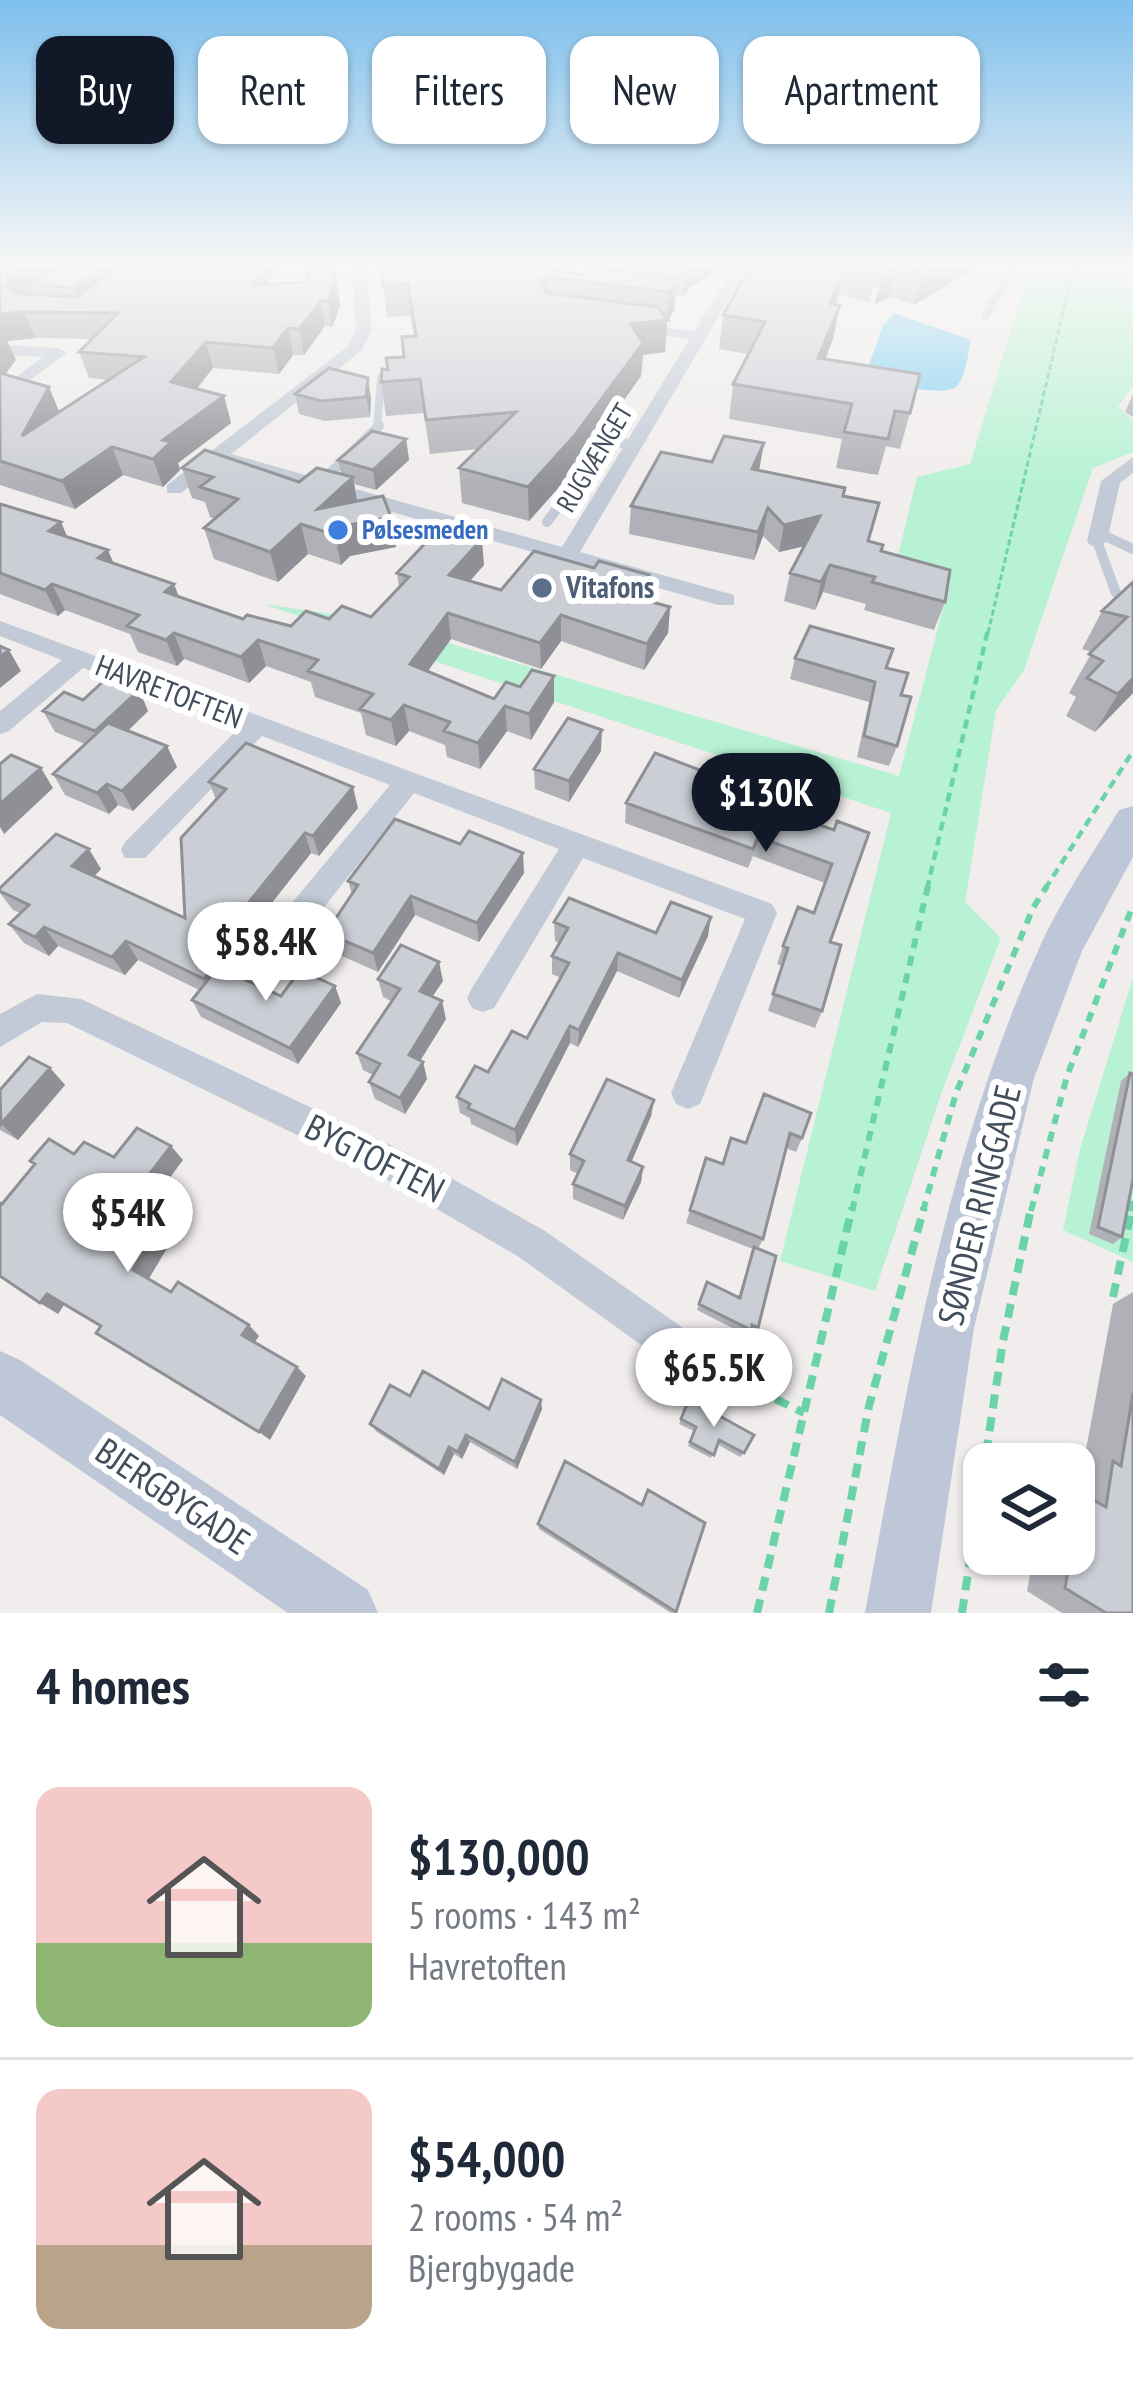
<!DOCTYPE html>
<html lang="en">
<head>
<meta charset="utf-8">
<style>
  :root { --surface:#fff; --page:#f6f6f7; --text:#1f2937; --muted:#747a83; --line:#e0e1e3; --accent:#111827 }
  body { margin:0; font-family:"PT Sans Narrow",sans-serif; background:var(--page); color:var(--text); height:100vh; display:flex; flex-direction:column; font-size:45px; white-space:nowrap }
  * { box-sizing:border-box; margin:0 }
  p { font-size:39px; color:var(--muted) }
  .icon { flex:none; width:66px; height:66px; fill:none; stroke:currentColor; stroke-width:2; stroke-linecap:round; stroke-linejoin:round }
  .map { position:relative; height:1613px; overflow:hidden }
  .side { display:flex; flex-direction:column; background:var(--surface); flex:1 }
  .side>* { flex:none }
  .top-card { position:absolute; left:36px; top:36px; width:1062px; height:108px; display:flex; gap:24px }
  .fabs { position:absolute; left:963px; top:1443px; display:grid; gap:24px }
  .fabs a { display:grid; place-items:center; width:132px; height:132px; border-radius:24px; background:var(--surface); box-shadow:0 3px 9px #0004; font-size:60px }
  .price { position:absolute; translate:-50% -102px; padding:0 27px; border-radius:42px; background:#fff; color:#222; font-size:39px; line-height:78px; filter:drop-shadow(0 3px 6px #0008) }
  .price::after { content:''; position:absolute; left:50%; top:72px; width:36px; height:27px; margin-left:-18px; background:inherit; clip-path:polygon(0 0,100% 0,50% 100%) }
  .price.selected { background:var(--accent); color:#fff }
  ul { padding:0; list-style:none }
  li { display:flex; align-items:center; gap:36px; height:300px; padding:0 36px }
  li+li { border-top:3px solid var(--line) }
  li span { display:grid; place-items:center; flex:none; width:336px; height:240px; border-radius:24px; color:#555 }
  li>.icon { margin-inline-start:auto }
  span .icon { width:144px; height:144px; fill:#fffc; stroke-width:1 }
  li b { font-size:51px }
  h2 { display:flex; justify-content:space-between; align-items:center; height:144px; padding:0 36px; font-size:51px }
  .pill { padding:0 42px; border-radius:24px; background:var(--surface); box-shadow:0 3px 9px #0004; font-size:42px; line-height:108px }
  .pill.selected { background:var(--accent); color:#fff }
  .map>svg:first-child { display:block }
  .green { fill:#b6f2d3 }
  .water { fill:#7fd0f3 }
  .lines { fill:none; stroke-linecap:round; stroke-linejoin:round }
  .path-far3 { stroke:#6bd3aa; stroke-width:3; stroke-dasharray:6 3; stroke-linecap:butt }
  .path-far2 { stroke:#6bd3aa; stroke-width:4.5; stroke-dasharray:9 6; stroke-linecap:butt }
  .path-far1 { stroke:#6bd3aa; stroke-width:6; stroke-dasharray:10 8; stroke-linecap:butt }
  .path { stroke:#6bd3aa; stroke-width:8; stroke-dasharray:14 9; stroke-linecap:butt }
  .lane-far1 { stroke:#c1cad6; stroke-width:8 }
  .lane { stroke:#c1cad6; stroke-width:10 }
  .street { fill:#c1cad6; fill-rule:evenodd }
  .secondary { fill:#bdc7d8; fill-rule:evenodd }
  .wall { fill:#afb1b7; fill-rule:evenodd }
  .shaded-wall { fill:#8e9095 }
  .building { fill:#cbced5; stroke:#8e9095; stroke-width:3 }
  .shop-dot { fill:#3f7fe0; stroke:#fff; stroke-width:4.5 }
  .service-dot { fill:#5c6f8a; stroke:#fff; stroke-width:4.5 }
  .labels { text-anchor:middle; stroke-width:12; stroke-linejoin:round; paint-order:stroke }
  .far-street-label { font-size:27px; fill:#434e5c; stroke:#fff }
  .far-shop-label { font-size:27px; font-weight:bold; fill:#366cbe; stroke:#fff; text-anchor:start }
  .service-label { font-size:30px; font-weight:bold; fill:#4e5e75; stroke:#fff; text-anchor:start }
  .street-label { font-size:30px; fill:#434e5c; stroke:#fff }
  .near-street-label { font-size:36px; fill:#434e5c; stroke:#fff }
</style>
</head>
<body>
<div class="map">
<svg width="1133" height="1613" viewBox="0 0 1133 1613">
  <rect width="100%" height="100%" fill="#f0edec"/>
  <path class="green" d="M1031,265h83l-2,17 21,5v99l-15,21 15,13v32l-40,16 -69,202 -28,40 -31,192 36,36 -60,156 -66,197 -95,-30 111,-448 -628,-209 104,15 532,157 51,-194 -55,-14 22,-91 53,-13z
    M1133,978v284l-70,-32 17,-81z"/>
  <path class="water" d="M894,313l77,27c-3,13 -5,36 -14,46 -13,13 -74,-5 -93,-8l19,-52z"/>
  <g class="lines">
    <path class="path-far3" d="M988,633l86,-368"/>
    <path class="path-far2" d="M927,889l61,-259
      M1045,889l88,-138"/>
    <path class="path-far1" d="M852,1211l76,-325
      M923,1211l33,-118 77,-185 14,-22
      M1031,1211l36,-135 66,-171
      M1131,1211l2,-10"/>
    <path class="path" d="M1113,1297l19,-89
      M755,1389l49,24
      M757,1613l95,-405
      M829,1613l40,-207 55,-198
      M962,1613l41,-272 28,-133"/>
    <path class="lane-far1" d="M985,316l29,-51
      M651,330l49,6
      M377,429l4,-52"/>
    <path class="lane" d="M319,484l60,-58
      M547,522l61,-81 26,4
      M1099,533l34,16
      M1097,541l19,52"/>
    <path class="street" d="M352,265h14l6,65 -10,20 -131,104 331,93 173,-282h14l-169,287 154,43v10h-16l-498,-142 -39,30h-14v-8l180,-138 9,-17z
      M0,345l59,3 8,5 -67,49v-13l43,-32 -43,-2z
      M1133,457v16l-13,10 -13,58 -10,6 -7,-2 -3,-4 14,-60z
      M0,621l772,283 5,9 -77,191 -12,5 -12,-5 -5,-11 74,-174 -162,-61 -89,150 -11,4 -11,-4 -5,-10 5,-10 87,-139 -145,-56 -111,141 -11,4 -11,-4 -4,-9 4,-9 109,-131 -128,-49 -117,122h-20l-4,-8 4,-8 115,-115 -157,-59 -74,63 -9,3v-23l62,-51 -62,-24z
      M37,994l44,5 320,151 144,81 195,137 6,14 -6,14 -14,6 -14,-6 -193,-139 -142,-83 -310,-151 -25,-1 -42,25v-33z"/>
    <path class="secondary" d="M1133,806v51l-51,94 -48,127 -60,250 -43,285h-66c42,-227 80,-457 176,-669 21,-46 52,-90 78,-134z
      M0,1351l20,9 348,230 10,23h-90l-288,-198z"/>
  </g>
  <path class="wall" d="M0,265h275l-7,19 72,22 -8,21 -7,-1 -21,29h-11l-14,19 -66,-6 -16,21 27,7 7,27 -53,40 2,7 -17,17 -40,-12 -48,34 -75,-24zM35,338l57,1 -13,13 10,26 20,2 -50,32 -10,-25 -44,-13 11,-14 -9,-19z
    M603,265h125l-39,23 -5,8 -9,-1 -1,16 -7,11 -2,30 -22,3 -2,21 -66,93 -46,52 -67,-18 -3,-35 19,-19 -48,5 -6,-41 -38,3 -5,-34 7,-12 16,-13 10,-21 -3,-20 -24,1 -4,-31 142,-20 60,9 18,-6z
    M751,265h222l-2,6 -57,34 -24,-8 -15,7 4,-16 -6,-2 -4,16 -30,-8 -4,10 5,1 -7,34 -8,20 85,54 -10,36 -14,-3 -8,29 -42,-7 6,-29 -113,-20 4,-35 15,-30 -29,-5 4,-34z
    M295,394l76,4 -1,19 -45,4 -26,-7z
    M1133,394v23l-8,-5z
    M406,439l3,21 -33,30 -22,-6 3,17 39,46 -46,9 -9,9 -33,-11 -30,28 -64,-23 -10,-31 11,-9 -5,-2 -5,-15 -13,-4 -10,-30 117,14 42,-8 -3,-14z
    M764,443l-5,27 84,26 25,45 77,61 -11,28 -70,-20 2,-6 -43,-12 -8,18 -31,-9 6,-28 14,-27 -25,6 -16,-16 -9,24 -125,-26 2,-28 81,-44z
    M0,504l61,18 6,15 46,26 66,34 64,22 48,7 38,-7 42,-2 28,-30 -2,-14 87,-8 -14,16 31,9 146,11 23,6 -2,26 -24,37 -83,-29 -20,28 -90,-30 -23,32 66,28 26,-12 34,-11v26l-23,38 -24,-9 -27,38 -33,-12 -2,-12 -36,-14 -13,15 -30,-11 -5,-22 -46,-16 -4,-15 -45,-16 -17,17 -65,-24 -7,7 -39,-14 -8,-18 -65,-24 -7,6 -58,-22z
    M1133,582v111l-38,39 -29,-16 10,-19 -7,-4 23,-41 -10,-3 20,-38z
    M795,658l92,10 14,27 -4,51 -8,20 -32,-9 12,-55 -79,-23z
    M139,690l9,21 -20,20 49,36 -44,44 -15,-6 -9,9 -44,-19 -12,-21 32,-30 -30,-12 -12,-21z
    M601,751l-32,51 -34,-13 -1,-20z
    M209,782l149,26 -39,48 -8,-3 -51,65 6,14 -33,42 48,22 54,-10 6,17 -43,61 -97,-47 -9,-17 7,-10 -61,-30 -13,15 -67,-29 -9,10 -25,-13 -15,-19 11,-11 -7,-3 -13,-17v-5l101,-19 -7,7 91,42 31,-118z
    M626,803l163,11 45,16 -4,112 -8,69 -7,17 -47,-17 14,-45 -5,-2 6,-18 31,-33 11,-30 -72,-27 -5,12 -123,-45z
    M460,844l64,29 -45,69 -64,-27 -37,57 -45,-20 -7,-19 26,-39 -4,-13z
    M554,922l154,14 -29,62 -62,-27 -39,76 -8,-4 -53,103 -46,-22 -1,-6 -10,-5 -3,-16 70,-59 34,-60 -9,-4v-18l7,-13 -4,-2z
    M378,979l65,2 -11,16 14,22 -26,42 3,1 4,17 -22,35 -30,-15 -6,-17 4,-7 -10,-5 -6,-17 34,-52 -8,-4z
    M50,1068l15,17 -47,55 -18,-10v-40z
    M1130,1073l-8,164 -9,7 -24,-10 32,-153z
    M764,1094l38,44 -6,14 -10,-4 -23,91 -5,10v79l-4,5 -4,-2 -2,5 -51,-26 10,-28 31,16 15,-49 -67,-26 20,-65 17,6 23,-21z
    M654,1100l-3,16 -20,46 12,5 -2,15 -18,38 -50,-21v-15l5,-10 -8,-4v-16z
    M1133,1292v321h-71l-35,-22 7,-37h40v-80l8,-3 31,-167z
    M410,1396l79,13h53l-25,60 -47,-27 -8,17 -8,-5 -10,21 -67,-43 -7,-8z
    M689,1399l55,54 -4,4 -23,-13 -6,14 -23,-12 6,-15 -15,-7z
    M648,1490l28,122 -5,1 -132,-84 -1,-5 103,-20z"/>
  <path class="shaded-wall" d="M16,265h53l-40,19 -13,27 -11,-25z
    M104,265h22l-44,42 -7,-19z
    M261,265h14l-16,45 -6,-25z
    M335,265l5,41 -8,21 -4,-26z
    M686,265h42l-39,23 -5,8z
    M845,265l-6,29 -15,43 6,-33z
    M897,265l-7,32 -15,7 8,-32z
    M937,265h36l-2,6 -57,34 9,-32z
    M549,277v31l-9,-27z
    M677,280l-3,31 -7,11 -2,30 -22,3 -2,21 -66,93 -46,52 -1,-34 103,-163 36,-4 2,-28z
    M321,301l4,25 -21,29 -5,-26z
    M840,305l-7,34 -21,54 6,-35z
    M24,312l11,26 -28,3 9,19 -16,21v-67z
    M288,328l5,27 -14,19 -6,-26z
    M206,342l7,26 -33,41 -9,-27z
    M368,378l3,20 -1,19 -4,-20z
    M49,387l11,27 -38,22z
    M224,396l7,27 -53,40 2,7 -17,17 -10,-28 10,-19z
    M406,439l3,21 -33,30 -3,-20z
    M764,443l-5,27 -7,-1z
    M112,447l11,28 -48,34 -13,-28z
    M353,477l5,30 -40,2z
    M768,508l-5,28 -9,24 4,-28z
    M820,516l-6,28 -35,8 5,-27z
    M391,517l5,30 -46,9 -9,9 -6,-30 9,-9z
    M61,522l11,26 -23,-17z
    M301,524l7,30 -30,28 -8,-30z
    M482,539l2,26 -32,36 -3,-26z
    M108,550l11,26 -21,-18z
    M830,565l-7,27 -8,18 6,-28z
    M649,575l-2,26 -13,-4z
    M52,584l13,26 -7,6 -13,-26z
    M174,584l10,26 -19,-18z
    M670,607l-2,26 -24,37 3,-26z
    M448,613l3,26 -37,51 -4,-26z
    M561,615v26l-20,28 -1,-26z
    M174,633l10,26 -7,7 -11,-26z
    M258,640l8,26 -17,17 -8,-26z
    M9,650l12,21 -21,17v-31z
    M554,676v26l-23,38 -2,-26z
    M1133,678v15l-38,39 23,-38z
    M139,690l9,21 -42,41 -11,-21z
    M404,705l5,26 -13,15 -5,-26z
    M505,706l2,25 -27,38 -2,-26z
    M602,730l-1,21 -32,51v-21z
    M167,746l10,21 -44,44 -11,-20z
    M41,768l12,20 -49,46 -4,-7v-23z
    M107,784l11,21 -9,9 -12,-21z
    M353,787l5,21 -39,48 -6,-20z
    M305,833l6,20 -51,65 6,14 -52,65 -10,-18 41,-72z
    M89,849l12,20 -16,17 -13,-20z
    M523,853l1,20 -45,69 -2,-19z
    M411,896l4,19 -37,57 -5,-19z
    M711,917l-3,19 -29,62 3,-18z
    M44,927l14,19 -9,10 -14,-19z
    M126,941l12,19 -13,15 -13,-18z
    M618,953l-1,18 -39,76 1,-17z
    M439,962l4,19 -19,28 -4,-18z
    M335,986l6,17 -43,61 -8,-16z
    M442,1001l4,18 -33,53 -4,-17z
    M570,1026v17l-53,103 -2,-16z
    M423,1062l4,17 -22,35 -5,-16z
    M50,1068l15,17 -47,55 -17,-16z
    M654,1100l-3,16 -25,59 2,-15z
    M171,1146l12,14 -40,54 -14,-13z
    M643,1167l-2,15 -18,38 2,-14z
    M163,1220l13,13 -29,49 -14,-12z
    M47,1294l17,11 -6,9 -18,-11z
    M249,1325l10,11 -6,9 -11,-10z
    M297,1367l9,9 -36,64 -11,-8z
    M541,1400l1,9 -25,60 -2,-7z
    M466,1435l4,7 -8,17 -4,-7z
    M449,1447l5,7 -10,21 -5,-6z"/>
  <path class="building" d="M0,265h16l-11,21 8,7 64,4 42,-32h142l-8,20 54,-3v-17h27l2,15 -8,21h-7l-22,28 -11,-1 -15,20 -67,-6 -35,40 53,14 -61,44 8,2 -18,17 -41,-12 -50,34 -62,-20v-88l49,14 -27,49 122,-79 -65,-5 39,-39 -94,-1 -24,2z
    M64,265h40l-29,23 -46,-4z
    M382,265h142l61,10 6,-8 86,13 -8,12 -120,-15 -9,4 6,12 112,14 10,13 -37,4 12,19 -68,92 -47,52 -69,-19 57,-56 -90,8 -6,-41 -39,3 1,-13 6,1 -2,-12 18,-1 -2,-20 14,-1 -8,-52 -25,2z
    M751,265h93l-14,39 10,1 -22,53 102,16 -10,39 -15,-2 -7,28 -44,-7 8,-28 -119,-20 32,-62 -42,-7z
    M898,265h39l-14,8z
    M329,368l39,10 -2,19 -45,4 -26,-7z
    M372,431l34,8 -33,31 -35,-10z
    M724,436l40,7 -12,26 93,19 -2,8 36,7 -11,38 15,4 -2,6 69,19 -5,32 -73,-20 3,-5 -45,-12 -9,17 -31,-9 30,-57 -36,9 -16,-17 -10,24 -127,-26 30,-54 51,10z
    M205,450l94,32 18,-14 36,9 -35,32 65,-13 8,21 -47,9 -9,9 -34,-11 -31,28 -66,-24 34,-29 -38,-12 13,-10 -31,-9z
    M0,504l61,18 -12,9 59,19 -10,8 76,26 -9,8 78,27 4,-4 44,11 15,-15 23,8 13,-13 29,11 38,-40 -12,-4 38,-40 12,4 6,-6 29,8 -33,36 52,15 33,-39 60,17 5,-7 50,14 -15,22 36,10 -23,37 -86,-29 -21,28 -92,-30 -38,51 84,35 12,-17 14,5 12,-17 22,6 -25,38 -24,-8 -27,37 -34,-12 6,-9 -46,-17 -13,15 -31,-11 13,-15 -65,-23 10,-11 -60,-20 -17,17 -67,-24 -8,7 -39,-14 12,-11 -87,-31 -7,6 -45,-17z
    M1133,582v96l-15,16 -31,-16 16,-17 -14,-7 38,-37 -25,-6z
    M810,626l83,23 -7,19 22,5 -7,22 10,2 -14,49 -33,-10 11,-54 -80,-24z
    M0,646l9,4 -9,7z
    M107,678l32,12 -44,41 -52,-20 21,-19 19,8z
    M568,718l34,12 -33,51 -35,-12z
    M108,723l59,23 -45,45 -15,-7 -10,9 -44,-19z
    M246,743l107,44 -40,49 -8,-3 -60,74 13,6 -54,66 -78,-38 -14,16 -68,-30 -9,10 -26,-13 20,-19 -29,-14v-3l56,-54 33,15 -17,17 113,52 -4,-80 45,-49 -17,-7z
    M655,753l100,38 8,-19 34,12 -9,30 46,16 3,-9 32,12 -39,109 11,3 -19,66 -49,-17 15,-46 -5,-2 15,-39 16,6 18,-49 -74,-27 -5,12 -127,-46z
    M11,755l30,13 -41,36v-40z
    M395,819l65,25 9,-13 54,22 -46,70 -66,-27 -38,57 -47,-20 32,-48 -10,-4z
    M569,898l87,35 15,-31 40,15 -29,63 -64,-27 -39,77 -9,-4 -55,104 -47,-22 2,-4 -13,-7 18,-31 13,6 24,-41 15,7 42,-75 -17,-7 16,-28 -14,-6z
    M401,945l38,17 -19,29 22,10 -33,54 14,7 -23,36 -31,-16 11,-18 -23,-11 43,-64 -22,-10z
    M218,967l63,29 19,-26 35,16 -45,62 -98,-48z
    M29,1057l21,11 -49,56 -1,-34z
    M1130,1073l3,1v105l-11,58 -24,-10z
    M607,1079l47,21 -26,60 15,7 -18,39 -52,-22 11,-23 -14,-7z
    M764,1094l47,19 -9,25 -12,-5 -27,106 -73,-29 16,-52 17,6 8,-26 15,5z
    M137,1128l34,18 -42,55 34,19 -30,50 38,22 7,-10 71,43 -7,10 55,32 -38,65 -163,-99 5,-7 -54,-32 -7,9 -40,-27v-73l2,1 33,-40 -5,-3 19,-22 25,15 10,-12 30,15z
    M754,1247l22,9 -18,72 -6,-3 -1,5 -52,-26 8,-22 33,16z
    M423,1371l66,38 13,-30 39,21 -26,62 -49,-27 -8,17 -9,-5 -10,22 -69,-45 20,-39 20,11z
    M1133,1393v220h-27l-41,-25 6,-34h3v-16l9,-44 23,13 7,-46 8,5z
    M689,1399l65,36 -10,18 -25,-13 -5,15 -24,-13 6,-15 -15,-8z
    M565,1461l77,44 6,-15 57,33 -29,89 -138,-88z"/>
  <linearGradient id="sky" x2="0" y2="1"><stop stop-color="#7ebfec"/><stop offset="0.54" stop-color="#f8f7f6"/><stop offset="1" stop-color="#f8f7f6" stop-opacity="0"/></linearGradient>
  <rect width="1133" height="490" fill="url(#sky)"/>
  <circle class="shop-dot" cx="338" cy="530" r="12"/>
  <circle class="service-dot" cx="542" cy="588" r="12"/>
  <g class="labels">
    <g class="far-street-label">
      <text transform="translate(595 458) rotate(-59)" y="9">RUGVÆNGET</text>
    </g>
    <g class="far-shop-label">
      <text x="362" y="539">Pølsesmeden</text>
    </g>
    <g class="service-label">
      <text x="566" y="598">Vitafons</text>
    </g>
    <g class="street-label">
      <text transform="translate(169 692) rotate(21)" y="10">HAVRETOFTEN</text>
    </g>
    <g class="near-street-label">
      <text transform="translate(375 1158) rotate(27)" y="13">BYGTOFTEN</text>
      <text transform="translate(979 1205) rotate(-76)" y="13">SØNDER RINGGADE</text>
      <text transform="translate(173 1496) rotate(34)" y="13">BJERGBYGADE</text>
    </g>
  </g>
</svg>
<div class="fabs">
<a><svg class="icon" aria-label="layers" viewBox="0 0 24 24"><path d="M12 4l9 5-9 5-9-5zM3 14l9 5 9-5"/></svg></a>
</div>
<b class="price selected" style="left:766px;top:855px">$130K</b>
<b class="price" style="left:266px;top:1004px">$58.4K</b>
<b class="price" style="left:128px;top:1275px">$54K</b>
<b class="price" style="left:714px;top:1430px">$65.5K</b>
<div class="top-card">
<a class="pill selected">Buy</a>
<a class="pill">Rent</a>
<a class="pill">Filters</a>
<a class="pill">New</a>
<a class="pill">Apartment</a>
</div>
</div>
<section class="side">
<h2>4 homes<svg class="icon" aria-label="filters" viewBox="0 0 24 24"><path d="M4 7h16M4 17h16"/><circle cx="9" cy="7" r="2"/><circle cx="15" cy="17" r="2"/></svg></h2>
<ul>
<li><span style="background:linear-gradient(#f6c9c9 65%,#8fb573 0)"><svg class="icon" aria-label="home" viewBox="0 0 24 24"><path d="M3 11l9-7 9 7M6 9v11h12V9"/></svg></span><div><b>$130,000</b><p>5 rooms · 143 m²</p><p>Havretoften</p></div></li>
<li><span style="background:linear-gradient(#f6c9c9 65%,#b9a48a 0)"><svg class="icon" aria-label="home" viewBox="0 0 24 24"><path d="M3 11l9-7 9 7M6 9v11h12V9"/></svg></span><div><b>$54,000</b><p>2 rooms · 54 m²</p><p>Bjergbygade</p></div></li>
</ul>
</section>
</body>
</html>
